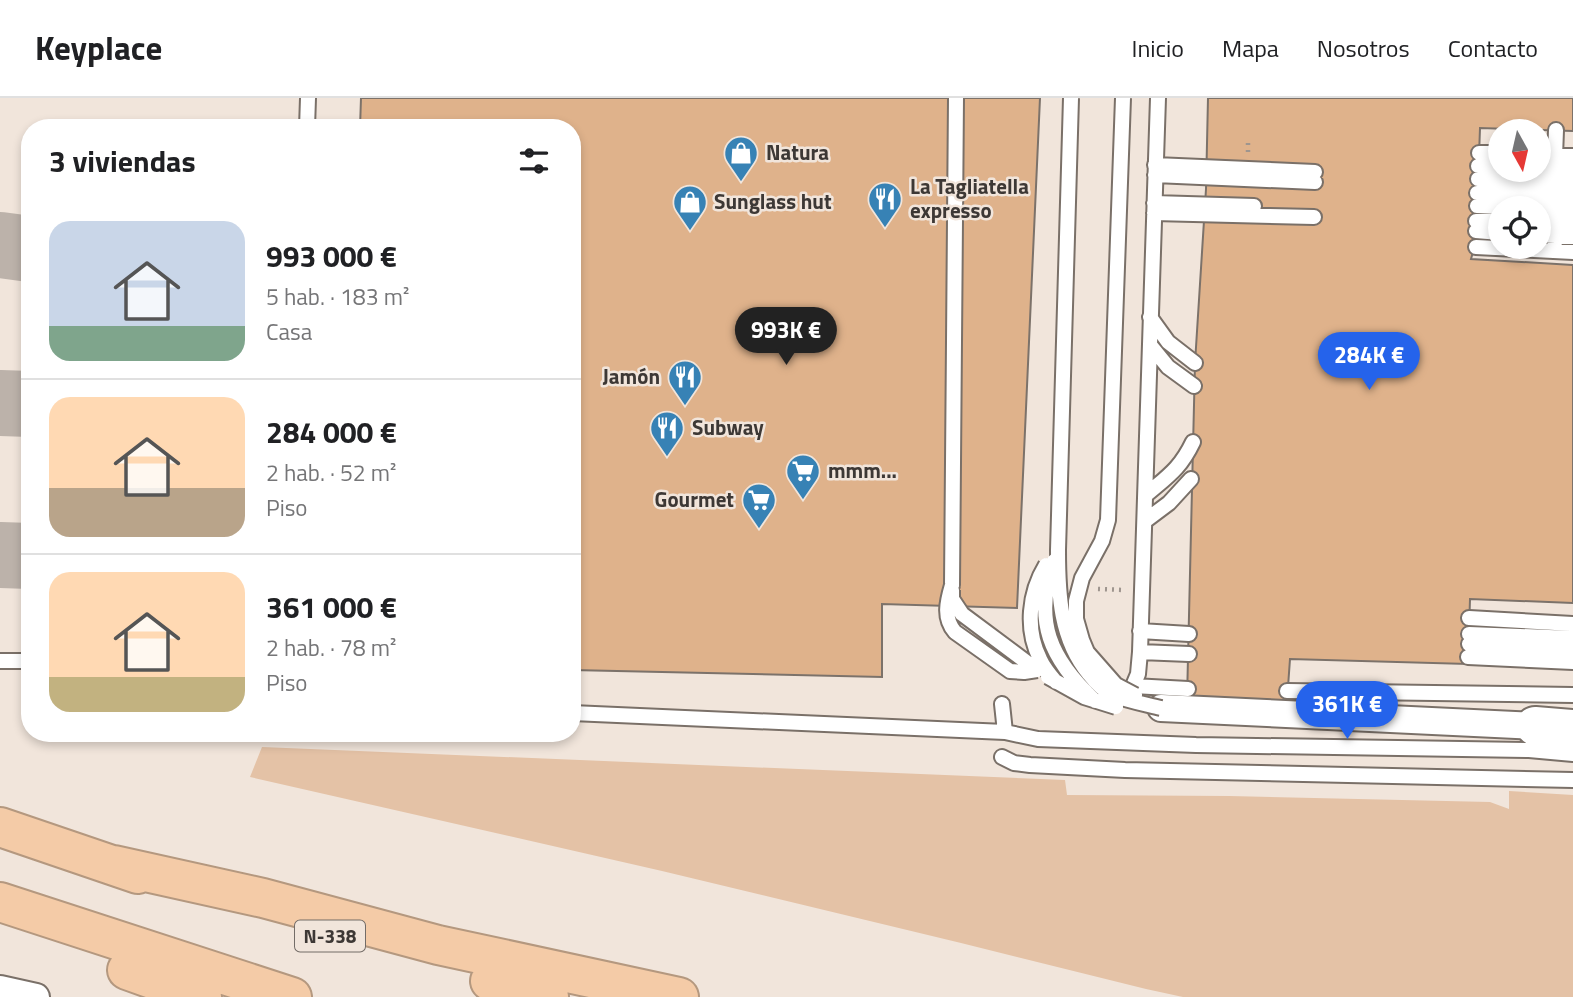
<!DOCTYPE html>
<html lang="es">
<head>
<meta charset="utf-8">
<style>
  :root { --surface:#fff; --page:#f6f6f6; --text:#202124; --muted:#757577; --line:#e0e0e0; --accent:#2563eb }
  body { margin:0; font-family:"Titillium Web",sans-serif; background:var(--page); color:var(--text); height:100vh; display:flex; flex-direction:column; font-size:26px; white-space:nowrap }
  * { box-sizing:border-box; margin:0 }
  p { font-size:23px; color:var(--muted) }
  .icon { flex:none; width:38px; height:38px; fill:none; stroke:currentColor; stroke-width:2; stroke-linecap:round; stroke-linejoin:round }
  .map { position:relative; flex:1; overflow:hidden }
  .panel { position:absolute; left:21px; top:21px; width:560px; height:623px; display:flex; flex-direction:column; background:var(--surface); border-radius:28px; box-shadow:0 4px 10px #0003 }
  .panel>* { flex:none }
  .needle { width:46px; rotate:172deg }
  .controls { position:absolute; left:1488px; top:21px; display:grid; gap:14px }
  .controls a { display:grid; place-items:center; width:63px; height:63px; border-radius:50%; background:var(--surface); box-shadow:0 4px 10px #0003; font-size:35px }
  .price { position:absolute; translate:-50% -60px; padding:0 16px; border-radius:24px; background:var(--accent); color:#fff; font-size:23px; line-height:46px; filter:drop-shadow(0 2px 4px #0008) }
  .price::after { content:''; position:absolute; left:50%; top:42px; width:21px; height:16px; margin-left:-10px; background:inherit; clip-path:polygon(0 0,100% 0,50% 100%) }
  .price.on { background:#222; color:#fff }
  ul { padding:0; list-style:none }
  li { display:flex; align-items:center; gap:21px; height:175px; padding:0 28px }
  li+li { border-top:2px solid var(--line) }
  li span { display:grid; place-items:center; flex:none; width:196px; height:140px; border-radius:21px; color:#555 }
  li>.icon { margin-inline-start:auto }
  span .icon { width:84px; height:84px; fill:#fffc; stroke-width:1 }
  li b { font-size:30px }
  h2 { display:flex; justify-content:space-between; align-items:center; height:84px; padding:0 28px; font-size:30px }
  header { display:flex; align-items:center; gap:42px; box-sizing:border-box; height:98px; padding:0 35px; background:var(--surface); border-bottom:2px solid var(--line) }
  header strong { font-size:33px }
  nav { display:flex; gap:38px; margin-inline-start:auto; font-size:24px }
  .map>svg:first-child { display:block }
  .green { fill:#e4c2a6 }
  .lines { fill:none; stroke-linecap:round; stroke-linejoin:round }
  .taxiway { stroke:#bcb2aa; stroke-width:66 }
  .building { fill:#dfb28b; stroke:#7c726a; stroke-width:2 }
  .lane-casing { stroke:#7a7068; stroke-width:18 }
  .street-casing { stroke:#7a7068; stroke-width:30 }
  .secondary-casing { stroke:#7a7068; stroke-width:42 }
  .highway-casing { stroke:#b4987f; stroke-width:42 }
  .path { stroke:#9e958e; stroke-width:4.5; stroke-dasharray:2 5; stroke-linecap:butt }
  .lane { stroke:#fff; stroke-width:14 }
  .street { stroke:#fff; stroke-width:26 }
  .secondary { stroke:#fff; stroke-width:38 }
  .highway { stroke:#f4cba7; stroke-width:38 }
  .lane-bridge-casing { stroke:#7a7068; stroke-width:18; stroke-linecap:butt }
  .lane-bridge { stroke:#fff; stroke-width:14 }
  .labels { text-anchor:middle; stroke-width:5; stroke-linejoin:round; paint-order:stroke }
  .shield { fill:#f1e5db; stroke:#736c67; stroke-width:2 }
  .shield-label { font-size:19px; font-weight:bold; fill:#3d3835 }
  .poi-label { font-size:21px; font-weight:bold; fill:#3d3835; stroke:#f1e5db; text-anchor:start }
</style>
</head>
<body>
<header>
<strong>Keyplace</strong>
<nav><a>Inicio</a><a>Mapa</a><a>Nosotros</a><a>Contacto</a></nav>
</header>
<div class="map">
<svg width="1573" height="899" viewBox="0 0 1573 899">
  <rect width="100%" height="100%" fill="#f1e5db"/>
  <path class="green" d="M262,649l803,33 2,15 162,1 261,6 19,7v-18l64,4v202h-390l-37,-8 -185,-46 -299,-72 -412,-94z"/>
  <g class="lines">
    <path class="taxiway" d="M0,147l30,4
      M0,305l30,1
      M0,457l30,1"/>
  </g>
  <path class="building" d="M361,0h679l-23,510 -135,-4v73l-310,-7v-542h-212z
    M1208,0h365v33l-93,-3 -4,113 -5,18 102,6v338l-103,-4 -2,65 -178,-5 -3,42 -100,-1 8,-337 11,-174z"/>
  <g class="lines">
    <g class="lane-casing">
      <path id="lane" d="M1158,0l-18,554 -2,22 -5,12 55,3
        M307,30l1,-30
        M1479,55h21
        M1538,57l35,1
        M1155,67l160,7
        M1478,68h22
        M1538,70l35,1
        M1155,77l160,7
        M1478,81l95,4
        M1477,95l96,4
        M1154,105l100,3
        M1477,108l42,2
        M1538,111l35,2
        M1154,115l160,4
        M1476,123h24
        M1538,125l35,1
        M1476,133l24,2
        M1538,137l35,2
        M1476,149l97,5
        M1555,153l-2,-41 3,-80
        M1150,219l18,25 27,21
        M1150,247l18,22 26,19
        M1146,397c22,-19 34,-26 47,-53
        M1145,423l24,-18 22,-24
        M952,487l4,-487
        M1469,520l104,6
        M1140,533l49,3
        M1469,536l104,4
        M1469,546l104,6
        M1140,554l49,2
        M1468,559l105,5
        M0,563h30
        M1287,593l286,4
        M1002,606l3,28
        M572,615l433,19 33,7 158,6 333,5 44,4
        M1002,659l12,6 16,2 95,5 448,10"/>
    </g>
    <g class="street-casing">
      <path id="street" d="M1161,610l374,18
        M0,891l36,8"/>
    </g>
    <g class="secondary-casing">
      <path id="secondary" d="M1535,628l38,3"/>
    </g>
    <g class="highway-casing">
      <path id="highway" d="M0,729l138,47
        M114,767l149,33 175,47 241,52
        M0,804l292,95
        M127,872l75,27
        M490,883l59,16"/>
    </g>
    <path class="path" d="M1248,54v-10
      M1098,491l26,1"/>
    <use href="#lane" class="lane"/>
    <use href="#street" class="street"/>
    <use href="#secondary" class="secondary"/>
    <use href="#highway" class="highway"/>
    <g class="lane-bridge-casing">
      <path id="lane-bridge" d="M1071,0l-13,452c0,44 2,89 31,124 7,9 14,17 24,21 15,6 32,9 48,13
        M1123,0l-15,422 -6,21 -20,37 -6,23v18l6,21 5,12 29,33 19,10
        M1054,463c-21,60 -4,98 41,140
        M1046,467c-17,28 -21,64 -6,94 4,9 10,16 16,23
        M952,487c-5,17 -9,33 3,47l55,39 14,1 13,-2
        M952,492v9l10,15 75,56
        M1048,579l36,20 32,10"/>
    </g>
    <use href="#lane-bridge" class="lane-bridge"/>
  </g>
  <defs>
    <g id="shop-pin" transform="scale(1.75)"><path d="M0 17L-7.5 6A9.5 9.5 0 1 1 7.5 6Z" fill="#3782b5" stroke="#f1e5db"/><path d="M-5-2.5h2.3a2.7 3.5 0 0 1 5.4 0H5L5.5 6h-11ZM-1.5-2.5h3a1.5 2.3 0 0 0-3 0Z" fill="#fff"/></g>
    <g id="restaurant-pin" transform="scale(1.75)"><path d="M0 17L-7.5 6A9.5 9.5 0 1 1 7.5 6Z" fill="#3782b5" stroke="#f1e5db"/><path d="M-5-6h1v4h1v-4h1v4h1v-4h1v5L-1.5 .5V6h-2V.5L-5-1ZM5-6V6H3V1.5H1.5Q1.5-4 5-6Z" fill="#fff"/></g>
    <g id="supermarket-pin" transform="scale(1.75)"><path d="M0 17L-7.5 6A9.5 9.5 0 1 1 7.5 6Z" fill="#3782b5" stroke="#f1e5db"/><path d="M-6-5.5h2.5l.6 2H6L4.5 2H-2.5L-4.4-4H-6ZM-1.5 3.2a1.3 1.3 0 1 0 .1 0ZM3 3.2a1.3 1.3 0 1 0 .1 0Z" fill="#fff"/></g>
  </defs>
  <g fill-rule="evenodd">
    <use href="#shop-pin" x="741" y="55"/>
    <use href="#restaurant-pin" x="885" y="101"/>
    <use href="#shop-pin" x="690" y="104"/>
    <use href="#restaurant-pin" x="685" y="279"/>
    <use href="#restaurant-pin" x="667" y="330"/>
    <use href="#supermarket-pin" x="803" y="373"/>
    <use href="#supermarket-pin" x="759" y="402"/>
  </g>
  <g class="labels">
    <rect class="shield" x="295" y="822.5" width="70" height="31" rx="5"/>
    <g class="shield-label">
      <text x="330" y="845">N-338</text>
    </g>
    <g class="poi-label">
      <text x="766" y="62">Natura</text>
      <text x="910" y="96">La Tagliatella<tspan x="910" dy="24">expresso</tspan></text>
      <text x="714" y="111">Sunglass hut</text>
      <text x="660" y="286" text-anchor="end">Jamón</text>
      <text x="692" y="337">Subway</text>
      <text x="828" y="380">mmm...</text>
      <text x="734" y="409" text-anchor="end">Gourmet</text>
    </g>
  </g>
</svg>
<div class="controls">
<a><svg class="needle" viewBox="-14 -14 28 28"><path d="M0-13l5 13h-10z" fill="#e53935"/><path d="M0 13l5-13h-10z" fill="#757577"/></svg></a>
<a><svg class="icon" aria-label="locate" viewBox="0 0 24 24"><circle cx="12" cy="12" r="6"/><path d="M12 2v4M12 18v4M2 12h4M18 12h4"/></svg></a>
</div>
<b class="price on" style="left:786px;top:269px">993K €</b>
<b class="price" style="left:1369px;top:294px">284K €</b>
<b class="price" style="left:1347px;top:643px">361K €</b>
<section class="panel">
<h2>3 viviendas<svg class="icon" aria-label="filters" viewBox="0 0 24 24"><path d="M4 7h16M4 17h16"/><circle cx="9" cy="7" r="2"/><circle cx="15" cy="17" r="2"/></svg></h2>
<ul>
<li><span style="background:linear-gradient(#c9d6e8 75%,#7fa58c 0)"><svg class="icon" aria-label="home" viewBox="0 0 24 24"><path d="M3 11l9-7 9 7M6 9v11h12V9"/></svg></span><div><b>993 000 €</b><p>5 hab. · 183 m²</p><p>Casa</p></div></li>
<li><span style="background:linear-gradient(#ffd9b3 65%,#b9a48a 0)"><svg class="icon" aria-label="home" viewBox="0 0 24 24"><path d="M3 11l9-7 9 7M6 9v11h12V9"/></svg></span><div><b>284 000 €</b><p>2 hab. · 52 m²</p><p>Piso</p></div></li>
<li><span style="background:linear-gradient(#ffd9b3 75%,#c2b280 0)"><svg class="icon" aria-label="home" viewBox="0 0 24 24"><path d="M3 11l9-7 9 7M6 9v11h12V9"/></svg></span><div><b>361 000 €</b><p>2 hab. · 78 m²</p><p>Piso</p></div></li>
</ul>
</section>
</div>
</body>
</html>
